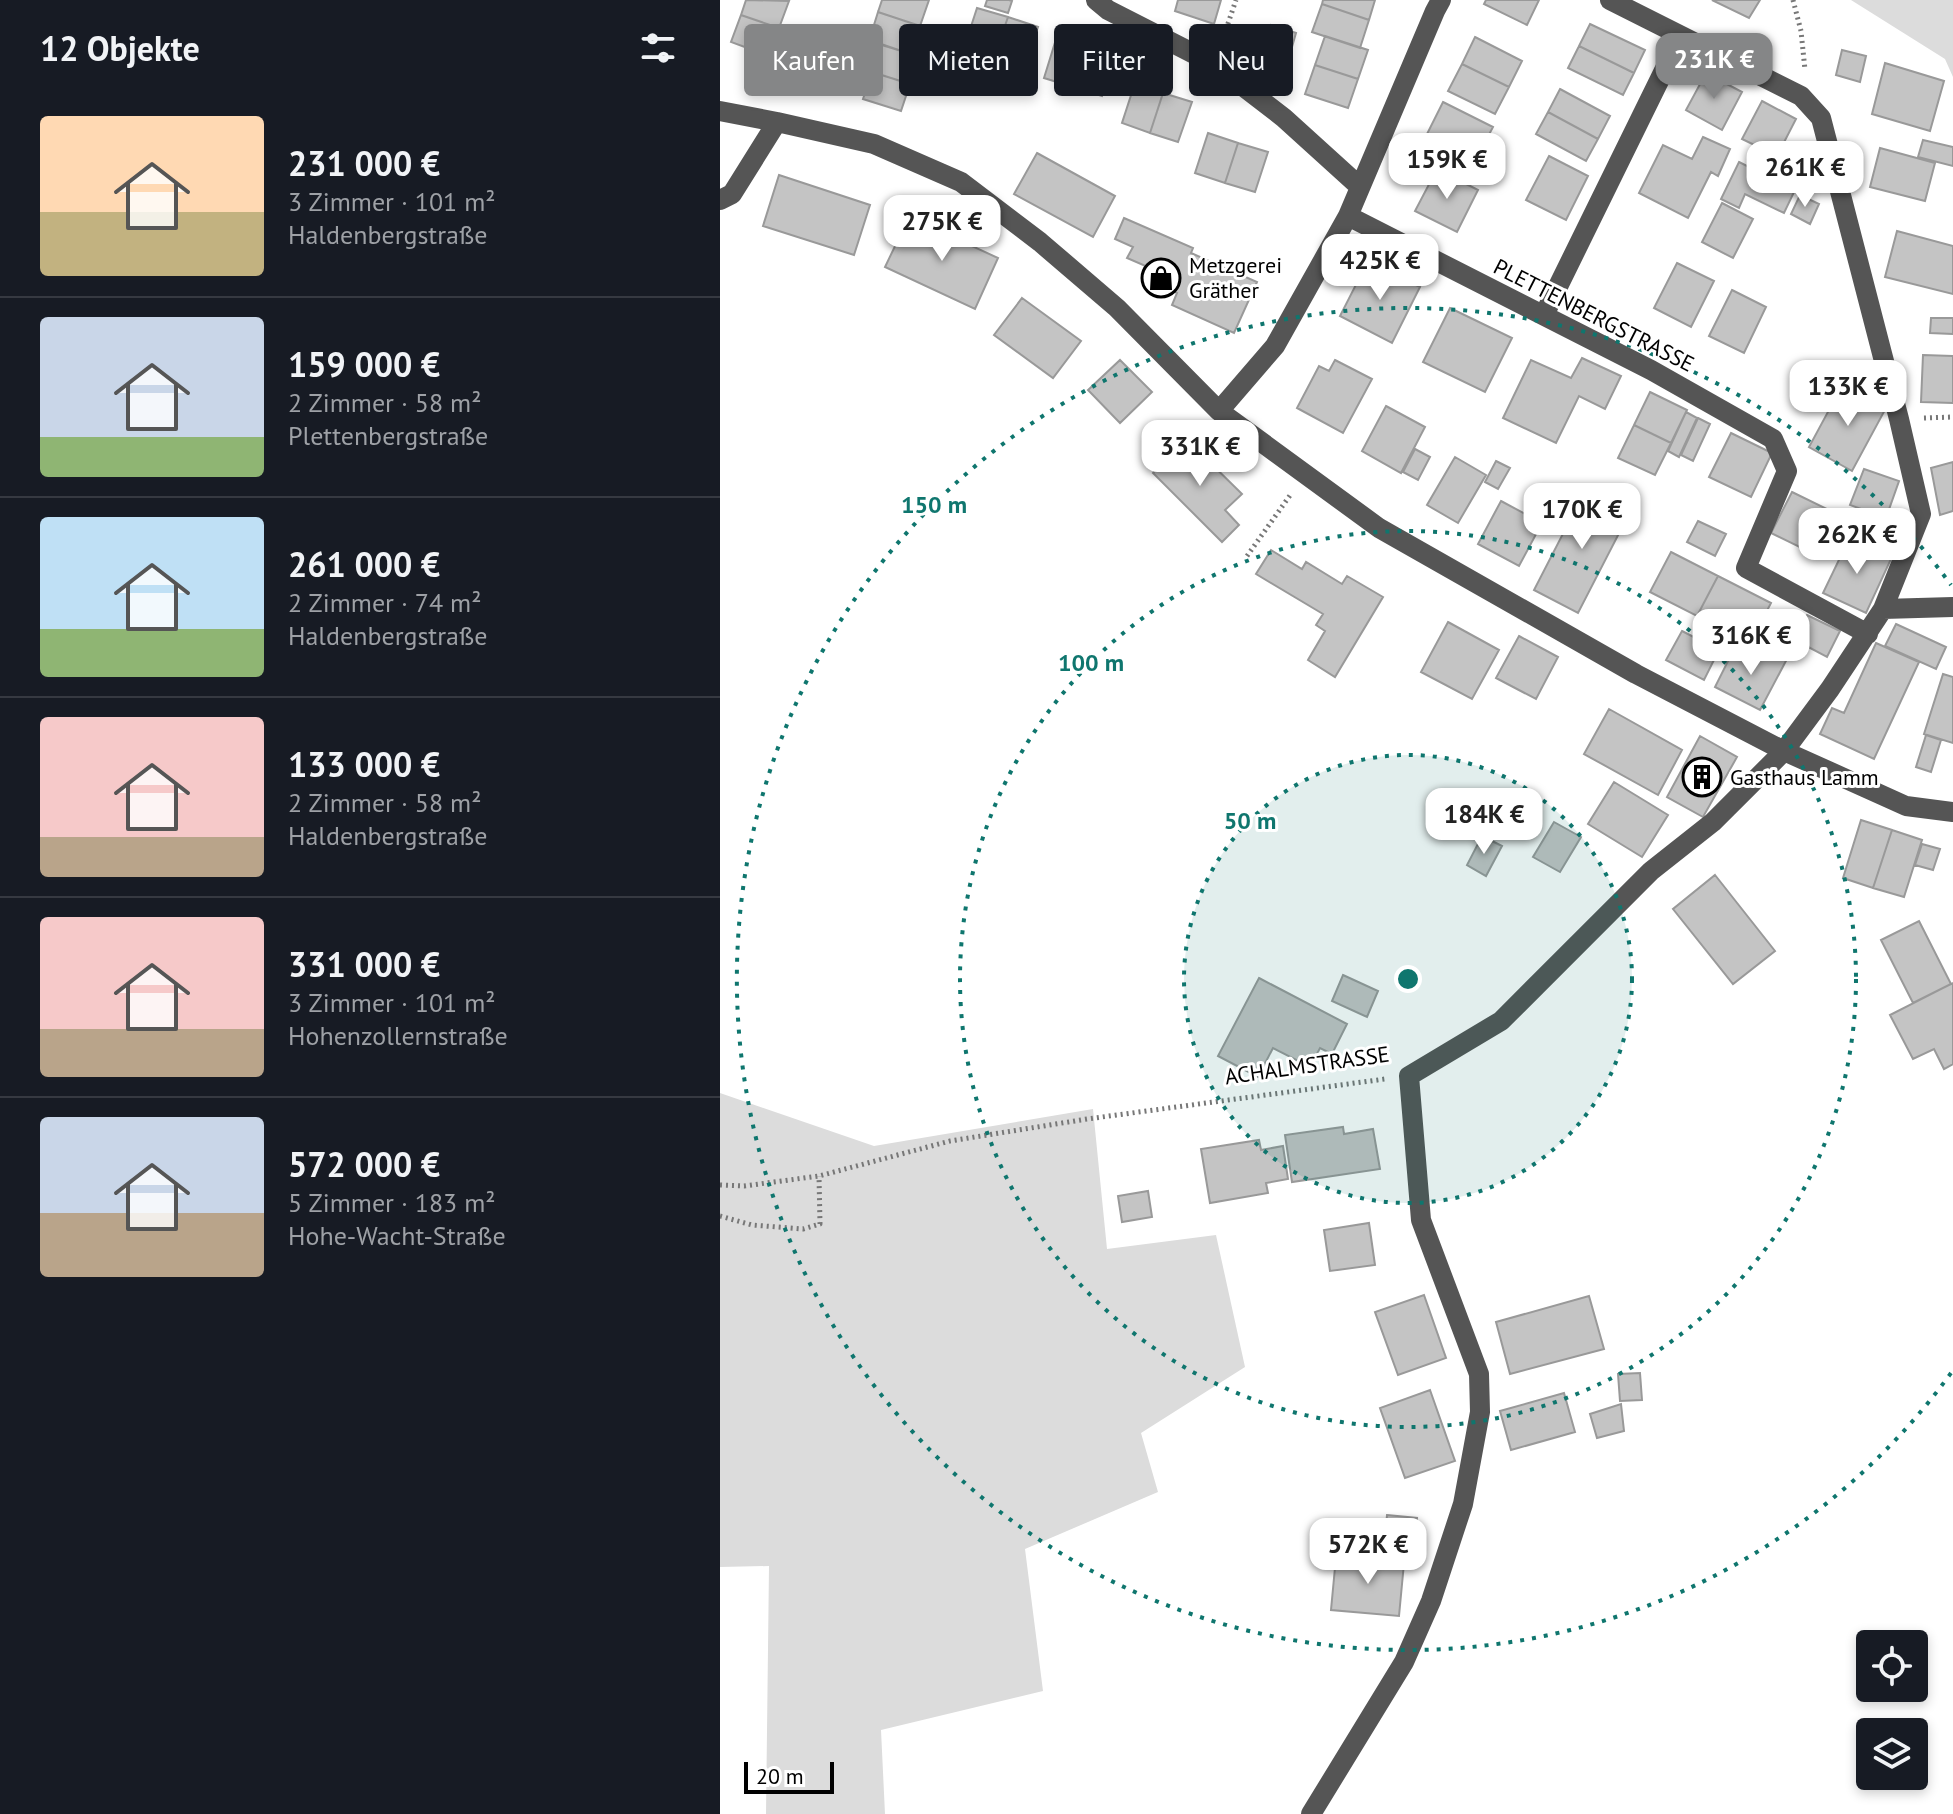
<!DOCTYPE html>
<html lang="de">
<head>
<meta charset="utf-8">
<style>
  :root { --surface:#171b24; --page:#242831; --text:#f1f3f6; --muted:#9ea1a6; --line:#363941; --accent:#858687 }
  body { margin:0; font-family:"PT Sans",sans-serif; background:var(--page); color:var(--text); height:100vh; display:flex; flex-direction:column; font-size:30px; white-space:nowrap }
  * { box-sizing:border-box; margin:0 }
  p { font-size:26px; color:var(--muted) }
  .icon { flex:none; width:44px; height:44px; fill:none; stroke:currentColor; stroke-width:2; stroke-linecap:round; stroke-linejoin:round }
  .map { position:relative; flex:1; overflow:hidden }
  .sheet { display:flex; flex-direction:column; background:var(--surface); width:720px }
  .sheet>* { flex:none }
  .guide { position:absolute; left:24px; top:24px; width:760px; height:72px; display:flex; gap:16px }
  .fabs { position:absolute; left:1136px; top:1630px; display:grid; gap:16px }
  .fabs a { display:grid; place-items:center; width:72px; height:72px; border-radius:8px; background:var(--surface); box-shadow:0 4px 12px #0003; font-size:40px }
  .scale { position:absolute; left:24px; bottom:20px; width:90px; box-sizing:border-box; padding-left:8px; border:4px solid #000; border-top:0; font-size:22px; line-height:28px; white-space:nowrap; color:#000; -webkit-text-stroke:6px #fff; paint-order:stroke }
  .price { position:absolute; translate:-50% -68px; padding:0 18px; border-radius:16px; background:#fff; color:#222; font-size:26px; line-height:52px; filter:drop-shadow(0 2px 4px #0008) }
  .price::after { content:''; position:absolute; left:50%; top:48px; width:24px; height:18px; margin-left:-12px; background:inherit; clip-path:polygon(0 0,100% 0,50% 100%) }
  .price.selected { background:var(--accent); color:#fff }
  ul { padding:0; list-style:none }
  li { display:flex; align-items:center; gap:24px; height:200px; padding:0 40px }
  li+li { border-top:2px solid var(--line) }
  li span { display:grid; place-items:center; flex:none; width:224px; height:160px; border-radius:8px; color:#555 }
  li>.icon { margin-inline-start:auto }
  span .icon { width:96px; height:96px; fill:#fffc; stroke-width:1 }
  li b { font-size:34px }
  h2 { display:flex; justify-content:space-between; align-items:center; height:96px; padding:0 40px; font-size:34px }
  .chip { padding:0 28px; border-radius:8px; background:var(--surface); box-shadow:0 4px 12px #0003; font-size:28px; line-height:72px }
  .chip.selected { background:var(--accent); color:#fff }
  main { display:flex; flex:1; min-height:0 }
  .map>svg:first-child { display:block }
  .green { fill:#dcdcdc }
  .building { fill:#c4c4c4; stroke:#999; stroke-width:2 }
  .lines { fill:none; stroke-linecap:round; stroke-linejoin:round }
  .path { stroke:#777; stroke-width:5; stroke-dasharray:2 4; stroke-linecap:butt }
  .minor { stroke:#555; stroke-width:20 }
  .ring { fill:none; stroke:#0f766e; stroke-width:4; stroke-dasharray:4 8 }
  .labels { text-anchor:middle; stroke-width:6; stroke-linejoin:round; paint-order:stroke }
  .poi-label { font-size:22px; fill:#000; stroke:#fff; text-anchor:start }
  .street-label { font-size:22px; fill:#000; stroke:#fff }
  .centre { fill:#0f766e; stroke:#fff; stroke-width:4 }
  .ring-label { font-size:24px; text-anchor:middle; font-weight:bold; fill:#0f766e; stroke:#fff; stroke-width:6; stroke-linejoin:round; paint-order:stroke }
</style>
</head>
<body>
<main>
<section class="sheet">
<h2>12 Objekte<svg class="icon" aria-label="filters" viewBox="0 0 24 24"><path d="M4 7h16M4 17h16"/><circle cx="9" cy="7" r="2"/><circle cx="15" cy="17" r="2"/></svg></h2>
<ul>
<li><span style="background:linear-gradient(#ffd9b3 60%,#c2b280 0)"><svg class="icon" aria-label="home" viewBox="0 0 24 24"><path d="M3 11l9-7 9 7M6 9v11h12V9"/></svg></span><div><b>231 000 €</b><p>3 Zimmer · 101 m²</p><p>Haldenbergstraße</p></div></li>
<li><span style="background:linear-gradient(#c9d6e8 75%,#8fb573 0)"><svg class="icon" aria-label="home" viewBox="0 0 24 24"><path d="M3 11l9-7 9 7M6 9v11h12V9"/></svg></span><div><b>159 000 €</b><p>2 Zimmer · 58 m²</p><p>Plettenbergstraße</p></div></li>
<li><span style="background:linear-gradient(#bfe0f5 70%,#8fb573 0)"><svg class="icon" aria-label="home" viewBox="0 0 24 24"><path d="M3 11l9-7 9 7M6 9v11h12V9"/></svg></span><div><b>261 000 €</b><p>2 Zimmer · 74 m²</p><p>Haldenbergstraße</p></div></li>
<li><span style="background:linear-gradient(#f6c9c9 75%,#b9a48a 0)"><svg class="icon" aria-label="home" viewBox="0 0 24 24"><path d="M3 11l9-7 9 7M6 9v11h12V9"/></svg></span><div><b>133 000 €</b><p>2 Zimmer · 58 m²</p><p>Haldenbergstraße</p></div></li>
<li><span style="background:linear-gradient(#f6c9c9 70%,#b9a48a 0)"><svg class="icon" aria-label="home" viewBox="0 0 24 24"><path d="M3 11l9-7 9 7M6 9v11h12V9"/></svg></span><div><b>331 000 €</b><p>3 Zimmer · 101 m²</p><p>Hohenzollernstraße</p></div></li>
<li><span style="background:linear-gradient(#c9d6e8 60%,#b9a48a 0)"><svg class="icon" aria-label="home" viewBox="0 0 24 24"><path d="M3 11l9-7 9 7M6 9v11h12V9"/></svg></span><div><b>572 000 €</b><p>5 Zimmer · 183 m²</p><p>Hohe-Wacht-Straße</p></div></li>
</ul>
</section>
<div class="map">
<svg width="1233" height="1814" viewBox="0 0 1233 1814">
  <rect width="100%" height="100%" fill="#fff"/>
  <path class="green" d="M1131,0h102v77l-8,-18z
    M0,1093l154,53 219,-37 14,140 109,-14 29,132 -104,66 17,59 -133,57 18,142 -162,39 4,84h-119l3,-248 -49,1z"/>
  <path class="building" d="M26,0l43,1 -10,27 -38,-13z
    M162,0h47l-9,26 -42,-14z
    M267,0h22l3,1 -4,12 -23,-7z
    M458,0h43l-7,24 -39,-13z
    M603,0h52l-6,20 -47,-16z
    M766,0h53l-12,25 -43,-21z
    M992,0h48l-11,18z
    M602,4l47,16 -9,28 -48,-16z
    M257,8l31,9 -14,41 -30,-10z
    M158,12l42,14 -9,28 -42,-13z
    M21,15l38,13 -10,28 -38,-14z
    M288,17l30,10 -14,41 -30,-10z
    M870,24l55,26 -11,23 -55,-27z
    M551,25l25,8 -4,14 -25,-8z
    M337,36l29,9 -13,42 -29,-9z
    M605,36l43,14 -10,29 -43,-14z
    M755,37l47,24 -13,26 -47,-23z
    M547,39l25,8 -4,14 -25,-8z
    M161,44l38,13 -9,27 -38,-12z
    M366,45l29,9 -13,42 -29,-9z
    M859,46l55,27 -11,22 -55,-27z
    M1122,50l24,6 -6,26 -24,-7z
    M1165,63l59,18 -14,50 -58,-17z
    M742,64l47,23 -14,27 -47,-23z
    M595,65l43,14 -10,29 -43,-14z
    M152,72l38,12 -9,27 -38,-12z
    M986,73l36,19 -20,38 -36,-20z
    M415,83l28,10 -13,40 -28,-10z
    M840,89l50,27 -12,23 -50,-27z
    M443,93l29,9 -14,40 -28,-9z
    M1042,101l34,18 -19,37 -35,-17z
    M723,102l50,25 -20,38 -49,-25z
    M828,112l50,27 -12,22 -50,-27z
    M488,133l30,10 -13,40 -30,-10z
    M983,137l27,12 -12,27 -7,-4 -23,46 -49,-25 24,-48 29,14z
    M1203,140l30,7v19l-35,-9z
    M518,143l30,9 -13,40 -30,-9z
    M1160,148l55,15 -10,38 -55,-14z
    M317,153l78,43 -22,41 -79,-43z
    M829,156l39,20 -22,44 -40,-20z
    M1019,162l56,28 -11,23 -39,-19 -6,14 -18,-9z
    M717,169l41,21 -21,42 -42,-21z
    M59,175l91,30 -16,50 -91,-29z
    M1080,195l19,9 -9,20 -19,-10z
    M1002,203l31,16 -20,39 -31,-16z
    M189,217l89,41 -23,51 -90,-42z
    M404,218l69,30 -2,5 66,29 -23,51 -62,-28 5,-12 -34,-16 5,-10 -21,-9 6,-11 -18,-8z
    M1177,231l56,15v48l-68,-17z
    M648,261l52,26 -28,56 -52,-27z
    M957,263l37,18 -23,46 -37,-19z
    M1012,290l34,17 -22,46 -35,-17z
    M302,298l59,43 -28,37 -59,-43z
    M730,308l62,30 -27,54 -62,-30z
    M1211,318h22v16l-23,-1z
    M1203,355l30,1v47l-32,-1z
    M862,358l39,18 -16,33 -26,-13 -23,47 -53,-25 28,-58 40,18z
    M400,360l32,32 -32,31 -32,-33z
    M615,360l37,19 -29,54 -46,-25 22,-42 10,5z
    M1123,384l43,24 -34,63 -43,-24z
    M930,392l37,18 -16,33 -37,-18z
    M666,406l39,21 -24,46 -39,-22z
    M966,412l11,6 -18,39 -11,-6z
    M978,418l12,6 -17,37 -12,-6z
    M914,425l37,18 -16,32 -37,-17z
    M1011,433l41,20 -21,44 -42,-20z
    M466,439l56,55 -17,16 14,15 -17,17 -69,-69z
    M695,449l15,8 -12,23 -15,-8z
    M735,457l31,18 -28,48 -31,-18z
    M776,461l14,7 -12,21 -13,-7z
    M1233,462v49l-13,4 -9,-47z
    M1144,469l35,12 -13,37 -36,-13z
    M866,489l44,23 -52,101 -44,-23z
    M1072,492l43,21 -21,41 -43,-21z
    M781,501l41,22 -23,43 -41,-22z
    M978,521l28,13 -11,22 -28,-14z
    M1129,539l42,20 -25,54 -43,-20z
    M551,550l31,19 4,-7 36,22 5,-8 36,21 -48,80 -27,-17 17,-29 -9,-6 7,-11 -67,-40z
    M951,552l47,24 -21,40 -47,-24z
    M998,576l53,27 -16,31 -11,-6 -5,10 -42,-22z
    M1087,615l33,16 -13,26 -32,-17z
    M728,622l51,28 -27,49 -51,-27z
    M1176,624l50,23 -10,22 -51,-23z
    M962,631l37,19 -15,30 -38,-20z
    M799,636l39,21 -22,42 -40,-21z
    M1156,643l43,19 -45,97 -54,-25 12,-26 12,5z
    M1045,647l22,12 -27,51 -45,-23 18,-36 23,12z
    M1223,674l10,3v66l-29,-9z
    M889,709l73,41 -24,45 -74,-41z
    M1206,735l15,5 -10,32 -15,-5z
    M980,736l37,21 -34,60 -36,-20z
    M894,782l54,33 -26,42 -54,-33z
    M1141,820l31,10 -19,58 -30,-10z
    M834,822l27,15 -21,35 -27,-15z
    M1172,830l30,10 -18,57 -31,-9z
    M762,836l20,10 -16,30 -19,-11z
    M1202,844l18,5 -7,21 -18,-5z
    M995,875l60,76 -42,33 -60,-75z
    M1199,921l32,63 -38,19 -32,-63z
    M623,975l35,16 -11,26 -35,-16z
    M539,978l88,46 -15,30 -12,-6 -10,19 -37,-19 -15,29 -40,-21z
    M1233,983v81l-9,5 -10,-20 -21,10 -23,-44z
    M623,1127l1,7 29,-5 7,40 -88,13 -7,-47z
    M539,1140l2,10 22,-4 5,33 -22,4 2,10 -58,10 -9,-54z
    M428,1191l4,26 -30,5 -4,-26z
    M649,1223l6,42 -45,6 -6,-41z
    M704,1295l22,63 -48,17 -23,-63z
    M869,1296l15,53 -94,25 -14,-52z
    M920,1373l2,27 -22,1 -2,-27z
    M710,1390l25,71 -50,17 -25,-70z
    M844,1393l11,39 -64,18 -11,-39z
    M901,1404l3,27 -27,7 -7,-24z
    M667,1515l30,3 -3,34 -30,-3z
    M616,1557l68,6 -5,53 -68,-6z"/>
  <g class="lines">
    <path class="path" d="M1073,0l8,31 4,39
      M502,41l14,-41
      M1204,418l29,-1
      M527,556l44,-62
      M0,1185l24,1 75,-10 131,-35 137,-22 298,-40
      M0,1216l32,9 51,4 17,-5 -1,-48"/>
    <path class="minor" d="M376,0l12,10 106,54 70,54 75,68
      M0,111l57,11 97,22 87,38 79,60 77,66 102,103 160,117 257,146 148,77 122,55 47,6
      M0,200l12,-6 45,-72
      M628,216l303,154 122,69 14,32 -41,97 122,66
      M824,315l137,-279
      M499,411l56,-65 73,-130 87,-205 6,-11
      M1163,609l70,-2
      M591,1814l93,-152 27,-61 32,-97 17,-92 -1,-38 -58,-154 -12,-144 92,-55 150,-150 62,-49 71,-71 46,-62 53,-80 38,-95 -22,-95 -78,-301 -20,-22 -191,-96"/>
  </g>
  <circle cx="688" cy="979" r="224" fill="#0f766e" fill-opacity=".12"/>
  <g class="ring">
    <circle cx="688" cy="979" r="224"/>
    <circle cx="688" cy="979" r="448"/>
    <path d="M1231 1373A671 671 0 1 1 1231 585"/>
  </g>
  <defs>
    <g id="shop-ring" transform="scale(2)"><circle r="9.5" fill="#fff" stroke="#000" stroke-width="1.5"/><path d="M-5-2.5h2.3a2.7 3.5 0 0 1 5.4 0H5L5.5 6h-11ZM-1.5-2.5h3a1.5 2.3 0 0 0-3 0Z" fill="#000"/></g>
    <g id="building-ring" transform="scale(2)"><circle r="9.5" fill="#fff" stroke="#000" stroke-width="1.5"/><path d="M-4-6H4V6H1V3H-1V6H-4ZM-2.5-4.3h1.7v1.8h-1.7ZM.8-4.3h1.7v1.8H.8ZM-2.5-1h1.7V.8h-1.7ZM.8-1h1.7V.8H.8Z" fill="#000"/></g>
  </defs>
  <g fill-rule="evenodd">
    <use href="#shop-ring" x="441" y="278"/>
    <use href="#building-ring" x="982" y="777"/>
  </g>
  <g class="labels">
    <g class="poi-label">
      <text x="469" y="273">Metzgerei<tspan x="469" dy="25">Gräther</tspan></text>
      <text x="1010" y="785">Gasthaus Lamm</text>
    </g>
    <g class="street-label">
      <text transform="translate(874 315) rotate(27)" y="8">PLETTENBERGSTRASSE</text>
      <text transform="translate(587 1065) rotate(-8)" y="8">ACHALMSTRASSE</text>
    </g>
  </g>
  <circle cx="688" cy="979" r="12" class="centre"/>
  <g class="ring-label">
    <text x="214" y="513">150 m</text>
    <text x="371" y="671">100 m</text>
    <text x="530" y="829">50 m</text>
  </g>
</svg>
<div class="fabs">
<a><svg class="icon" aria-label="locate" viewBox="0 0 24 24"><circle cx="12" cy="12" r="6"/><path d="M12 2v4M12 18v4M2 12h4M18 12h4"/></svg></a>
<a><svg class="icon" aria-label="layers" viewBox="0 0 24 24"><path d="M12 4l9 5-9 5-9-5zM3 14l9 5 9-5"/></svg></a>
</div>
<div class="scale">20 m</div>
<b class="price selected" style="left:994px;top:101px">231K €</b>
<b class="price" style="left:727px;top:201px">159K €</b>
<b class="price" style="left:1085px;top:209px">261K €</b>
<b class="price" style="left:222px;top:263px">275K €</b>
<b class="price" style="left:660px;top:302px">425K €</b>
<b class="price" style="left:1128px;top:428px">133K €</b>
<b class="price" style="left:480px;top:488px">331K €</b>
<b class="price" style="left:862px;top:551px">170K €</b>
<b class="price" style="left:1137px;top:576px">262K €</b>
<b class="price" style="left:1031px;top:677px">316K €</b>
<b class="price" style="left:764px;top:856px">184K €</b>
<b class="price" style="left:648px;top:1586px">572K €</b>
<div class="guide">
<a class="chip selected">Kaufen</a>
<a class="chip">Mieten</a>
<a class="chip">Filter</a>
<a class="chip">Neu</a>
</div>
</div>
</main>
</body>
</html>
